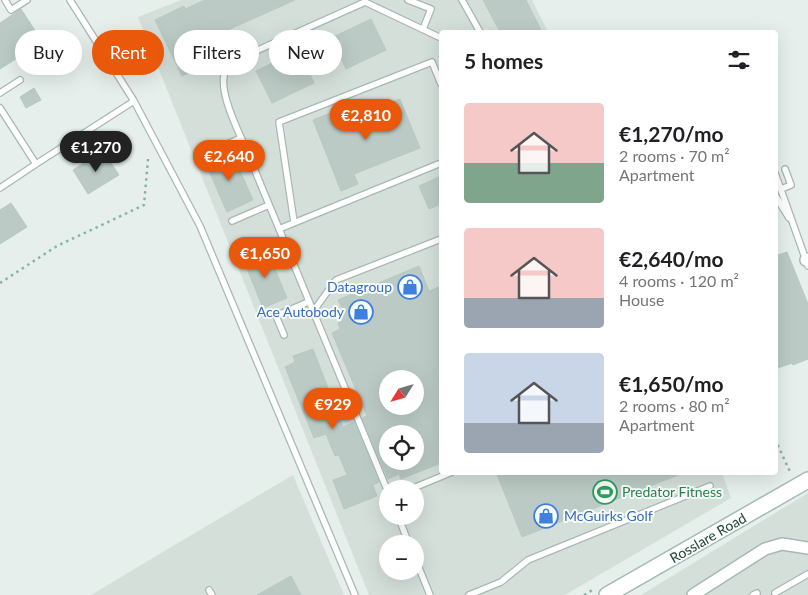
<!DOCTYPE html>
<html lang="en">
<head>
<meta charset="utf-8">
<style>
  :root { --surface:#fff; --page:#f6f6f6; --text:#202124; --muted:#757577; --accent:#ea580c }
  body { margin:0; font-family:Lato,sans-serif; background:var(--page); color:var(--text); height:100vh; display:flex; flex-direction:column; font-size:19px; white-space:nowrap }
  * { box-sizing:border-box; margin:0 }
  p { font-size:16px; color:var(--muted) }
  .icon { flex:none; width:28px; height:28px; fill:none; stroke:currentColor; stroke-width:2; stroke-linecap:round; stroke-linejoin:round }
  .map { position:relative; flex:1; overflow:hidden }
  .panel { position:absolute; left:439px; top:30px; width:339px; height:445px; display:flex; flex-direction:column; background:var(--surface); border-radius:5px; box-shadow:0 5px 20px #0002 }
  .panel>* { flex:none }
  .banner { position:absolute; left:15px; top:30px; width:349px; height:45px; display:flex; gap:10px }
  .needle { width:32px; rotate:233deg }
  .controls { position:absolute; left:379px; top:370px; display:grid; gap:10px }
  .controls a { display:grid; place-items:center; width:45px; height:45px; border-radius:50%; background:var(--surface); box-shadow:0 5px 20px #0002; font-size:25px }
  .price { position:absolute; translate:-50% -42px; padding:0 11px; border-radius:18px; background:var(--accent); color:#fff; font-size:16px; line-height:32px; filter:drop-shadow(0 1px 2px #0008) }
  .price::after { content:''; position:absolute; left:50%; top:30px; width:15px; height:11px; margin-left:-8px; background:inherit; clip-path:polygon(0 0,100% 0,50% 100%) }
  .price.on { background:#222; color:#fff }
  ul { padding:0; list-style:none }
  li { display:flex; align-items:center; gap:15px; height:125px; padding:0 25px }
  li span { display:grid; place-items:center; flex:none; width:140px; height:100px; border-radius:5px; color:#555 }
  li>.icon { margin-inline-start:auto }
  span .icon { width:60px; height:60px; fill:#fffc; stroke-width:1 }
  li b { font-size:21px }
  h2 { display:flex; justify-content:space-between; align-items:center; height:60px; padding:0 25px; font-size:21px }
  .tag { padding:0 18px; border-radius:22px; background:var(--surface); box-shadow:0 5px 20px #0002; font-size:18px; line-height:45px }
  .tag.on { background:var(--accent); color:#fff }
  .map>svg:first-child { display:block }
  .built { fill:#d4dfda; fill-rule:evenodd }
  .building { fill:#bbcac4; stroke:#b8c9c2; fill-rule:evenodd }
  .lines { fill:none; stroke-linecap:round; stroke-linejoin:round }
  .service-casing { stroke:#a8b8b2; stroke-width:8 }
  .minor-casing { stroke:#a8b8b2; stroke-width:14 }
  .secondary-casing { stroke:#a4bbb3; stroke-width:18 }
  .path { stroke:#86b3a5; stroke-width:2.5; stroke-dasharray:2.5 4; stroke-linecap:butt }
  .service { stroke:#fff; stroke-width:5.5 }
  .minor { stroke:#fff; stroke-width:11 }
  .secondary { stroke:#fff; stroke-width:15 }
  .labels { text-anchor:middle; stroke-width:4; stroke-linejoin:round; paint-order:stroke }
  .shop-label { font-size:14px; fill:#366cbe; stroke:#f7fbf9; text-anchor:end }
  .leisure-label { font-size:14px; fill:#27864d; stroke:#f7fbf9; text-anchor:start }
  .street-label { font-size:14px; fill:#24423a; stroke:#f7fbf9 }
</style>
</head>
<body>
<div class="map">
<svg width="808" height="595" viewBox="0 0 808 595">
  <rect width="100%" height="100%" fill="#e6efeb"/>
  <path class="built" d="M181,0h351l16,32h-107v440l281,1 9,25 -166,97h-196l-231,-578zM388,379h27v27h-27zM388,434h27v27h-27zM388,489h27v27h-27zM388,544h27v27h-27z
    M293,475l51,120h-253l70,-42z
    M808,493v102h-167z"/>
  <path class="building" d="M205,0h90l-94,42 10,21 -29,13 -27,-56 29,-14 1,3z
    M483,0h43l16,32h-42z
    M21,9l28,43 -20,13 -7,-10 -22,14v-46z
    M371,19l15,31 -40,19 -15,-31z
    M299,50l15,33 -42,20 -16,-32z
    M34,88l7,12 -15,8 -6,-11z
    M400,99l20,49 -66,26 4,10 -17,7 -28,-71 17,-7 4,11z
    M103,151l16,24 -31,19 -15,-24z
    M232,153l21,47 -26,12 -21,-48z
    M441,176v28l-12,5 -10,-23z
    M11,203l16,24 -27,17v-34z
    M267,250l20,48 -24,10 -20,-49z
    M787,252l21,52v55l-15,6 -1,-2 -17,6v-113z
    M419,266l10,25 12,-5v177l-40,16 -2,-5 -11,5 -26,-61 5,-2 -35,-83 8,-4 -2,-6 4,-1 -3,-8 5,-2 -6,-12zM388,379h27v27h-27zM388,434h27v27h-27z
    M313,349l30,78 11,-5 25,60 -6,3 4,11 -33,13 -11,-29 14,-5 -8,-20 -4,1 -9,-22 -12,4 -29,-71 10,-5 -2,-6z
    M496,472h187v1l-161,64z
    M291,576l10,19h-44z"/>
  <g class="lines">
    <g class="service-casing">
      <path id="service" d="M5,0l6,10 16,-10
        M70,0l64,101
        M408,0l23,9 -8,20
        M462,0l18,32
        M0,93l20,-13
        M0,108l36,56 98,-63 66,125 155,369
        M212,151l29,-13
        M775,173l33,93
        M0,188l36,-24
        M781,189l10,-4 -6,-16
        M775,195l14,23
        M232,221l37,-16
        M294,222l-15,-100 153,-60 9,22
        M279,229l162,-66
        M312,313l24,-33 105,-41
        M284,335l-8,-19 32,-14
        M411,489l41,-17
        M388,492l-142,-343c-8,-19 -30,-61 -20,-80 3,-4 9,-7 12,-10l127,-57 76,36
        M398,516l11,28
        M415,558l15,37
        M209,590l3,5
        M775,593l33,-19
        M469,595l32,-13 27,-22 182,-74
        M753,595l4,-2"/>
    </g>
    <g class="minor-casing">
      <path id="minor" d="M806,260l2,-1
        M693,595l72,-46 17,-5 26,4"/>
    </g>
    <g class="secondary-casing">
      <path id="secondary" d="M607,595l201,-115"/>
    </g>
    <path class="path" d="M0,283l57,-37 87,-41 4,-46
      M775,439l16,35
      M584,595l10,-6"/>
    <use href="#service" class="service"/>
    <use href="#minor" class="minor"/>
    <use href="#secondary" class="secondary"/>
  </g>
  <defs>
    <g id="shop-ring" transform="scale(1.25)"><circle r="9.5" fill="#f7fbf9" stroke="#3f7fe0" stroke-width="1.5"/><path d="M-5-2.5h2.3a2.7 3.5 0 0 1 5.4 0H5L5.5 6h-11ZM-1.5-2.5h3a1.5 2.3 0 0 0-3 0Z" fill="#3f7fe0"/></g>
    <g id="stadium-ring" transform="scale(1.25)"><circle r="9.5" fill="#f7fbf9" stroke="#2e9e5b" stroke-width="1.5"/><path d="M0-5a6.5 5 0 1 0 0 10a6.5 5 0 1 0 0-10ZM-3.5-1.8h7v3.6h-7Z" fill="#2e9e5b"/></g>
  </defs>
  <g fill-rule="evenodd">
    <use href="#shop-ring" x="410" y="287"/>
    <use href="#shop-ring" x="361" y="312"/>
    <use href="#stadium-ring" x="605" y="492"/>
    <use href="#shop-ring" x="546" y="516"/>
  </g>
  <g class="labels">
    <g class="shop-label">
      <text x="392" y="292">Datagroup</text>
      <text x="344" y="317">Ace Autobody</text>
      <text x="564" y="521" text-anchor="start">McGuirks Golf</text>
    </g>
    <g class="leisure-label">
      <text x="622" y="497">Predator Fitness</text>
    </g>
    <g class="street-label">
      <text transform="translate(708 538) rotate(-30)" y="5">Rosslare Road</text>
    </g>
  </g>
</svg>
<div class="controls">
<a><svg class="needle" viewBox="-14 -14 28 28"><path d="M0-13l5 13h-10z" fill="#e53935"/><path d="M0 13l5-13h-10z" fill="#757577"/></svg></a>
<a><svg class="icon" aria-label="locate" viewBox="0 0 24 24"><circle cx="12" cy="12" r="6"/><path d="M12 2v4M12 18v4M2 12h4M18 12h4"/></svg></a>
<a>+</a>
<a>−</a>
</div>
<b class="price" style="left:366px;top:141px">€2,810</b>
<b class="price on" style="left:96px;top:173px">€1,270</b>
<b class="price" style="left:229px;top:182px">€2,640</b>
<b class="price" style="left:265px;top:279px">€1,650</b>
<b class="price" style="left:333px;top:430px">€929</b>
<div class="banner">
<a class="tag">Buy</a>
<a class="tag on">Rent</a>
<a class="tag">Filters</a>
<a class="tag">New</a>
</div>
<section class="panel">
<h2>5 homes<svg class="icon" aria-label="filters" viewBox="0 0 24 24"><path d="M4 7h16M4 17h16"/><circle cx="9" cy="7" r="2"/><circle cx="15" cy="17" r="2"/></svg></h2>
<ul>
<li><span style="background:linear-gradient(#f6c9c9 60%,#7fa58c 0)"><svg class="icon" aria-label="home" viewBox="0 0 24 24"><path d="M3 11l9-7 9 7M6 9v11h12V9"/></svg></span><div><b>€1,270/mo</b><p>2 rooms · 70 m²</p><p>Apartment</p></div></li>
<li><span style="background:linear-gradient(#f6c9c9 70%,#9aa5b1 0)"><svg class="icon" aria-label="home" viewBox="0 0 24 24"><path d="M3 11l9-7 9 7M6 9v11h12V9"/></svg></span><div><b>€2,640/mo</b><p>4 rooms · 120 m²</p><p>House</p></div></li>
<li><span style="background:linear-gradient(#c9d6e8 70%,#9aa5b1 0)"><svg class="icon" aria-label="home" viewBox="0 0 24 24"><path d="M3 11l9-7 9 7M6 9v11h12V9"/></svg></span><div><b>€1,650/mo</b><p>2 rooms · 80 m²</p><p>Apartment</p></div></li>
</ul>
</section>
</div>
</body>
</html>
